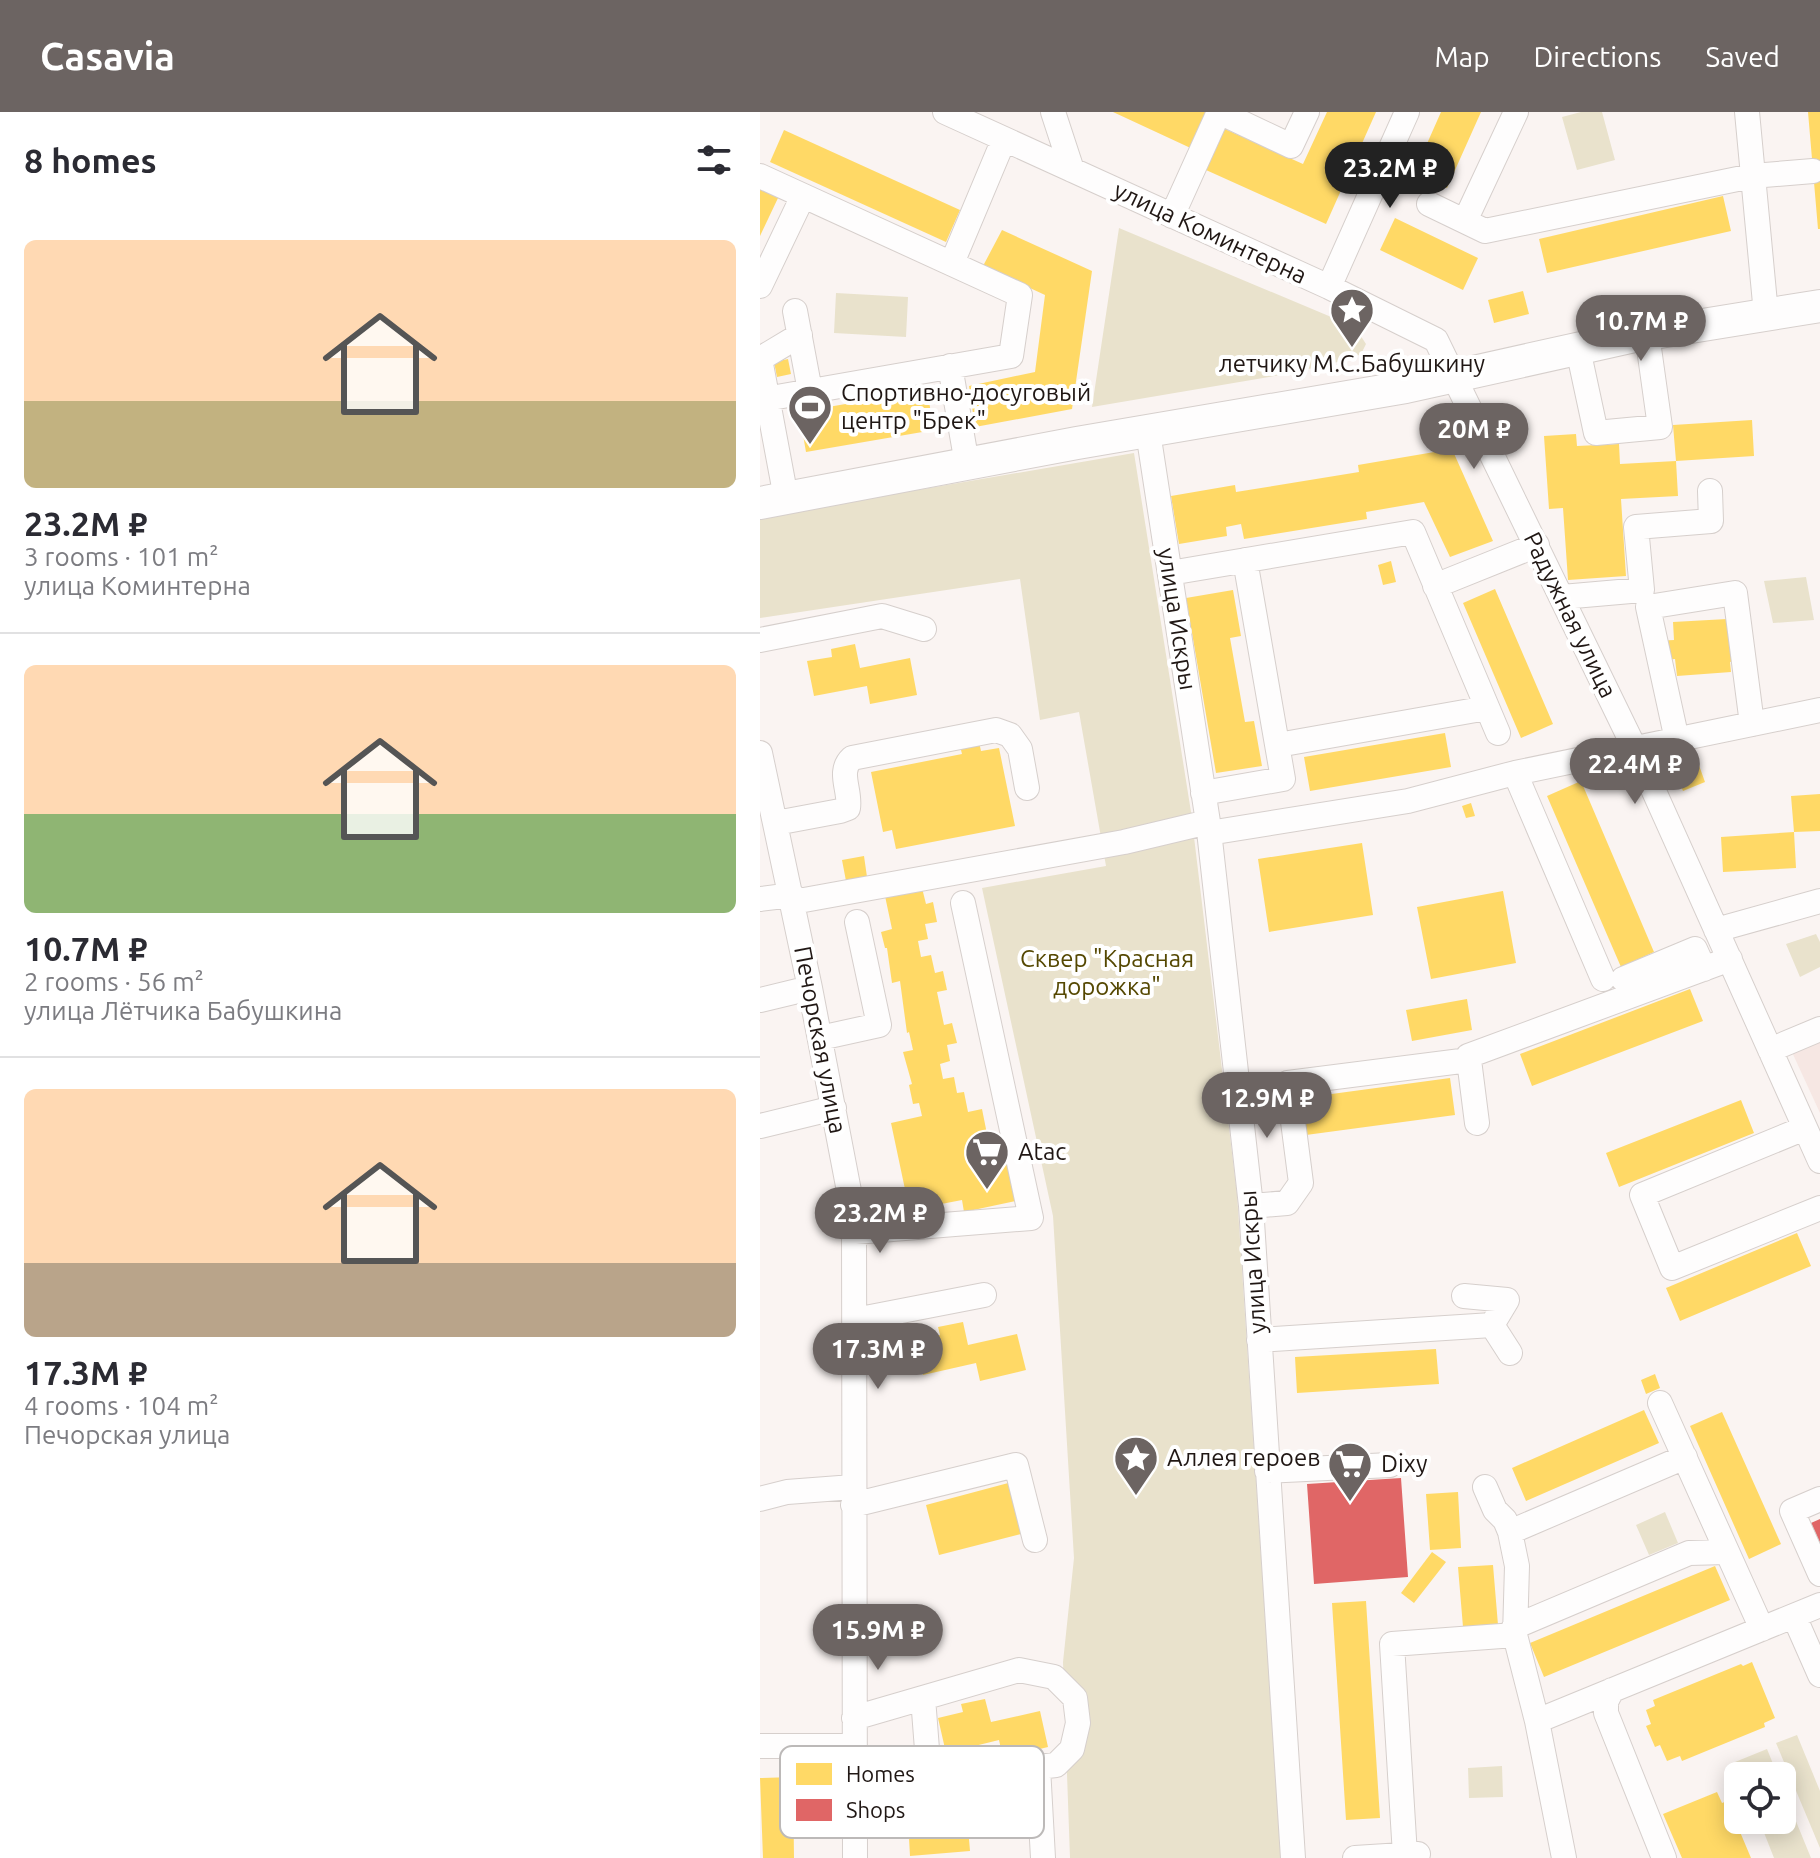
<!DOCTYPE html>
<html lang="en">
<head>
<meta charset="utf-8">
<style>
  :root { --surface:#fff; --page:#f7f7f7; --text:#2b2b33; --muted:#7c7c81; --line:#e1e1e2; --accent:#6c6462 }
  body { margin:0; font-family:Ubuntu,sans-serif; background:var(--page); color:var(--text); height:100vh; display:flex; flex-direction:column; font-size:30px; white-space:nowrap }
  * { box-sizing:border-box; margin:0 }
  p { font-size:26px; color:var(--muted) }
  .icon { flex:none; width:44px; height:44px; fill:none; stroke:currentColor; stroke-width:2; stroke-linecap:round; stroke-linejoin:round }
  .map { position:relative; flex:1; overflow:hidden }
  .drawer { display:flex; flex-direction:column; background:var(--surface); width:760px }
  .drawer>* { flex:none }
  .controls { position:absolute; left:964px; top:1650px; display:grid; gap:16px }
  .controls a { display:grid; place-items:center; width:72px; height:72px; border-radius:12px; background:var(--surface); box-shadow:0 4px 20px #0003; font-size:40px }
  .price { position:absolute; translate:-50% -68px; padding:0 18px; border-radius:28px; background:var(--accent); color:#fff; font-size:26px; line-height:52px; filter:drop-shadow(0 2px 4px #0008) }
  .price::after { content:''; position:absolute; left:50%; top:48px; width:24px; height:18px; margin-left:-12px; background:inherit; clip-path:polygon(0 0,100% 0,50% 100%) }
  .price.current { background:#222; color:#fff }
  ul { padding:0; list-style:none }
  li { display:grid; align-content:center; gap:16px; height:424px; padding:0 24px }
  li+li { border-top:2px solid var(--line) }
  li span { display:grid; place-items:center; height:248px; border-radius:12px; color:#555 }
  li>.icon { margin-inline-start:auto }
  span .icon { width:144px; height:144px; fill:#fffc; stroke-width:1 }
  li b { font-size:34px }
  h2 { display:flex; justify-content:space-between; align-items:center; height:96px; padding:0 24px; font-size:34px }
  header { display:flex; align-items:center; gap:48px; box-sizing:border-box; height:112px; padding:0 40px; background:var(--accent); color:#fff }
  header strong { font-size:38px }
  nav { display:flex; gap:44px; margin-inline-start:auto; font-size:28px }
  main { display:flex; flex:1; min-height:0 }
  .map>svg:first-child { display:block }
  .built { fill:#f6e7e3 }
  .green { fill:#e9e2cc }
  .homes { fill:#ffd966 }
  .shops { fill:#e06666 }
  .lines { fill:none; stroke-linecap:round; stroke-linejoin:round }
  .minor-casing { stroke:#d6cfcc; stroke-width:26 }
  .major-casing { stroke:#d6cfcc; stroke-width:34 }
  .minor { stroke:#fefdfd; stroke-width:24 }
  .major { stroke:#fefdfd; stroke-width:32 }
  .labels { text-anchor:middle; stroke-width:8; stroke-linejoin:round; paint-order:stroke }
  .street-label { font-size:24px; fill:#201714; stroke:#fff }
  .poi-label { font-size:24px; fill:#201714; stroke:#fff; text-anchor:start }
  .park-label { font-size:24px; fill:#554802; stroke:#fff }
  .key { fill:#fff; stroke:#bcb9b8; stroke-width:2 }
  .key-label { font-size:22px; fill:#201714 }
</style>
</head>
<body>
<header>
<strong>Casavia</strong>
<nav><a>Map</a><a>Directions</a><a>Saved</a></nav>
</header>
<main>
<section class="drawer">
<h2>8 homes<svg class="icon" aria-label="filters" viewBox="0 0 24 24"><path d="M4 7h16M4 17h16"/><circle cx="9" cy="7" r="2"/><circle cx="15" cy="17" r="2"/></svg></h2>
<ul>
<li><span style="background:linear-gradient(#ffd9b3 65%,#c2b280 0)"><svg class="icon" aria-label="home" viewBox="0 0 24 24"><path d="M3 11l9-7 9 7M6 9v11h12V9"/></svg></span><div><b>23.2M ₽</b><p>3 rooms · 101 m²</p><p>улица Коминтерна</p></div></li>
<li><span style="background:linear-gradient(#ffd9b3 60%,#8fb573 0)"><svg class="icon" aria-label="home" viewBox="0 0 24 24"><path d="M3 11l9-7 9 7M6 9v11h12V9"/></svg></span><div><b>10.7M ₽</b><p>2 rooms · 56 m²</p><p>улица Лётчика Бабушкина</p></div></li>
<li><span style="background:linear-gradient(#ffd9b3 70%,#b9a48a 0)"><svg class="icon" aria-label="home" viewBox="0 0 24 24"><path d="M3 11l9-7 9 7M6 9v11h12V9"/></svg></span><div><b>17.3M ₽</b><p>4 rooms · 104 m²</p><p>Печорская улица</p></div></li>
</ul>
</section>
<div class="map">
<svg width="1060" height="1746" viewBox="0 0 1060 1746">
  <rect width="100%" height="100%" fill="#faf4f2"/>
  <path class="built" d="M1060,927v74l-29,-63z"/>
  <path class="green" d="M821,0h21l13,48 -38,10 -15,-53z
    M359,116l236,99 11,17 -5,10 -11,5 -58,14 -200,34z
    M76,181l72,4 -2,40 -72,-4z
    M374,341l57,359 46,382 44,664h-211l-7,-196 11,-104 -21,-342 -71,-328 124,-22 -27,-154 -39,8 -20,-141 -260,39v-101z
    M1046,465l8,43 -41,3 -9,-42z
    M1056,822l4,8v25l-20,10 -14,-33z
    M905,1400l13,31 -29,12 -13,-30z
    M1037,1623l23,56v57l-44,-105z
    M1007,1637l11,27h-37l-6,-14z
    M742,1654l1,31 -34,1 -1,-30z
    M1022,1675l29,71h-37l-15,-38h23z"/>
  <path class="homes" d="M353,0h101l-17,39z
    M567,0h49l-50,112 -120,-54 19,-41 78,35z
    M681,0h40l-34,76 -33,-15z
    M1048,0h12v117h-2z
    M24,18l176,80 -14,32 -176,-80z
    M0,77l18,9 -18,38z
    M963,84l8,35 -184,42 -8,-34z
    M635,106l83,40 -15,32 -83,-40z
    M242,118l90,41 -20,138 -97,18 -6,-41 66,-14 10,-77 -62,-29z
    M763,179l6,23 -35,9 -6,-23z
    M28,247l3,15 -14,3 -3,-15z
    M167,278l7,40 -128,22 -7,-40z
    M992,308l2,36 -78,5 -3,-36z
    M816,322l1,12 42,-2 1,20 56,-3 2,35 -57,3 5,77 -58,4 -5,-72 -14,1 -5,-73z
    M692,337l41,92 -43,16 -26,-55 -58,10 1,7 -123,20 -3,-15 -15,3 1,9 -48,8 -8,-48 64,-11 1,7 123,-20 -1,-7z
    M631,449l5,21 -13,3 -5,-20z
    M735,477l58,135 -32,14 -58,-135z
    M473,478l8,46 -11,2 15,84 9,-1 8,45 -46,7 -30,-175z
    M967,507l7,42 -4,1 1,10 -54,4 -2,-17 -19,2 -2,-20 20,-1 -1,-18z
    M95,532l5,24 50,-10 7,37 -47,9 -3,-18 -53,10 -7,-35 25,-4 -1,-8z
    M685,621l6,34 -141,24 -6,-34z
    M219,630l2,9 18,-3 16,78 -119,23 -4,-19 -9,2 -12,-60 91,-18 -2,-8z
    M936,645l9,25 -22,9 -10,-25z
    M821,669l73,171 -33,15 -74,-171z
    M1060,682v37l-26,1 -3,-36z
    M711,691l4,13 -9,2 -4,-12z
    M1034,720l2,36 -73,4 -2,-35z
    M602,731l11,72 -104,17 -11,-73z
    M104,744l3,21 -21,4 -4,-21z
    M162,776l4,16 7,-2 4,20 -12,2 3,15 -10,2 3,16 10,-2 4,18 8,-2 4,19 -10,2 7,33 8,-2 5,20 -10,2 3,16 -10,3 3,15 11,-2 3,16 7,-1 4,20 14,-3 7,35 19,-4 12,60 -56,12 -2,-12 -31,6 -4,-17 -21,5 -15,-71 31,-7 -3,-13 -6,1 -4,-19 3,-1 -9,-32 10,-2 -4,-18 -2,1 -7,-52 -8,2 -5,-35h-2l-4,-16 11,-3 -7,-33z
    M743,779l13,72 -85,16 -14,-72z
    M930,877l13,32 -171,65 -12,-32z
    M707,887l5,31 -60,11 -6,-31z
    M690,966l5,37 -149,20 -4,-37z
    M981,988l13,33 -135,54 -13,-34z
    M1037,1121l14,33 -131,55 -14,-33z
    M203,1210l5,23 49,-11 9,36 -46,11 -4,-18 -53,12 -8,-34 25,-6 -2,-8z
    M676,1237l3,35 -142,9 -2,-36z
    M895,1262l5,14 -14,6 -5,-14z
    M884,1298l15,33 -133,58 -14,-33z
    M962,1300l59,132 -32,15 -59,-133z
    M252,1370l13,51 -86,22 -13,-50z
    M698,1380l3,56 -31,2 -4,-56z
    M672,1440l14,10 -32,41 -13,-10z
    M733,1453l5,60 -35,2 -5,-60z
    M955,1454l15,34 -186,77 -14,-34z
    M606,1489l14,217 -34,2 -14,-217z
    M992,1550l23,56 -11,5 1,4 -83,34 -2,-5 -13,5 -7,-16 -5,2 -9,-21 5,-2 -5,-14 9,-4 -2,-6 88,-36 2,2z
    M225,1587l6,23 49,-11 8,36 -45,11 -4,-18 -53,13 -8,-35 25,-6 -2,-8z
    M33,1665l1,81h-31l-3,-80z
    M957,1680l5,11 5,-2 24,57h-69l-19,-44z
    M207,1704l3,35 -60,5 -2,-36z"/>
  <path class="shops" d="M641,1366l7,99 -94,7 -7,-100z
    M1060,1407v24l-9,-20z"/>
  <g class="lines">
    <g class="minor-casing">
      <path id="minor" d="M185,0l384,175 107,53 199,409 185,412
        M293,0l19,58
        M987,0l19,202
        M0,64l260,119 -9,61 -251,44
        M669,92l56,27 267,-55 61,-5
        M412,104l47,-104 72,34 16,-34
        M705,109l51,-109
        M192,151l52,-124
        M0,174l43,-90
        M569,175l78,-175
        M35,199l15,80
        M818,237l18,84 64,-6 -13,-93
        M0,247l26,139
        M0,247l40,-24
        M190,254l17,98
        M388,320l60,390 43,384 42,652
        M410,461l243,-41 85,201
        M675,474l102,-41
        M802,485l80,-7 -6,-63 75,-6 -1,-30
        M0,528l122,-24 42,13
        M917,628l-29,-133 87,-14 17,131
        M518,633l209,-37
        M0,641l50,235 44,229 1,641
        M755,661l88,206
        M443,681l80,-14 -38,-219
        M16,711l64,-12 8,-3c3,-18 -11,-36 4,-50l144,-28 14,5 10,14 7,39
        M449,721l199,-32 107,-28 305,-63
        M0,787l32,-4
        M33,790l331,-60 84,-20
        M956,818l104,-29
        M863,867l72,-30 9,20
        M0,888l50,-12
        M60,926l59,-13 -22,-103
        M1010,938l50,-21
        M709,948l8,63
        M0,1014l74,-18
        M1045,1016l-163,67 30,73 148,-60
        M491,1094l36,-3 14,-20 -13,-100 181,-23 -1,-4 262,-97
        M95,1120l176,-14 -68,-315
        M704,1184l43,4 -15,25
        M95,1208l129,-25
        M499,1228l233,-15 18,28
        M900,1291l102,226
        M507,1359l123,-6
        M725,1375l10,23 10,10 5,12 7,34 -2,69 22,86 283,-116
        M0,1387l27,-7 66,-5
        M1060,1387l-28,12 28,63
        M93,1393l163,-40 19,75
        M750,1420l175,-75
        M1034,1504l26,59
        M754,1515l175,-74 38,-1
        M852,1578l-6,12v11l58,145
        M163,1586l6,77 109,-8 5,91
        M94,1606l165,-48 35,7 21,21 3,25 -6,26 -16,16 -18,2
        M777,1609l27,137
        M0,1634h93
        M202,1694l78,-2
        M645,1743l-13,-211 123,-9
        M595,1746l63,-4"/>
    </g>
    <g class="major-casing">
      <path id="major" d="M0,391l317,-60 329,-56 229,-51 185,-30"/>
    </g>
    <use href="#minor" class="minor"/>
    <use href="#major" class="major"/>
  </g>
  <defs>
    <g id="sight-pin" transform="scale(2.3)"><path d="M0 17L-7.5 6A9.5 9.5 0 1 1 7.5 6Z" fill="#6c6462" stroke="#fff"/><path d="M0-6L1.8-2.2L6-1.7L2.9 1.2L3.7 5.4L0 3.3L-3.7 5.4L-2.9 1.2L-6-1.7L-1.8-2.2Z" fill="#fff"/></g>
    <g id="stadium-pin" transform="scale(2.3)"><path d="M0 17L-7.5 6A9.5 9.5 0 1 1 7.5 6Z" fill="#6c6462" stroke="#fff"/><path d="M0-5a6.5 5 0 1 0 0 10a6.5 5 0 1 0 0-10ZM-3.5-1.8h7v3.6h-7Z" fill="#fff"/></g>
    <g id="supermarket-pin" transform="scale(2.3)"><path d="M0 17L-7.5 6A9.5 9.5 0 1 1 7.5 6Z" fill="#6c6462" stroke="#fff"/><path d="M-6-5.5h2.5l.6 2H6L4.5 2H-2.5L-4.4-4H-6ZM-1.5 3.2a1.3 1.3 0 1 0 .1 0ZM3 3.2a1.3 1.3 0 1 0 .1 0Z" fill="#fff"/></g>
  </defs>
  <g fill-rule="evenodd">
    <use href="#sight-pin" x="592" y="198"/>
    <use href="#stadium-pin" x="50" y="295"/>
    <use href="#supermarket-pin" x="227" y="1040"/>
    <use href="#sight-pin" x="376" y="1346"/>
    <use href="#supermarket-pin" x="590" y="1352"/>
  </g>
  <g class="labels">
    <g class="street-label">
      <text transform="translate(450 121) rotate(25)" y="8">улица Коминтерна</text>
      <text transform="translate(810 503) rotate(64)" y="8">Радужная улица</text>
      <text transform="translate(417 507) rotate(81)" y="8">улица Искры</text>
      <text transform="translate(60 928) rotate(79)" y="8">Печорская улица</text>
      <text transform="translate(493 1150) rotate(-94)" y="8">улица Искры</text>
    </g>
    <g class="poi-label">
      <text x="592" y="260" text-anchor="middle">летчику М.С.Бабушкину</text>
      <text x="81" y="289">Спортивно-досуговый<tspan x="81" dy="28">центр "Брек"</tspan></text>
      <text x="258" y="1048">Atac</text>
      <text x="407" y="1354">Аллея героев</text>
      <text x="621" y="1360">Dixy</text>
    </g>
    <g class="park-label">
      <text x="347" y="855">Сквер "Красная<tspan x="347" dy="28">дорожка"</tspan></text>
    </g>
  </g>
  <rect x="20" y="1634" width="264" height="92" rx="12" class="key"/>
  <rect x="36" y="1651" width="36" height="22" fill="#ffd966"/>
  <rect x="36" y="1687" width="36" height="22" fill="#e06666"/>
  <g class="key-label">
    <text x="86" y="1670">Homes</text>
    <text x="86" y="1706">Shops</text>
  </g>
</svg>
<div class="controls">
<a><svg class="icon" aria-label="locate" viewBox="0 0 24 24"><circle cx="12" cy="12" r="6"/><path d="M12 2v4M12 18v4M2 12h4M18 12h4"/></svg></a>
</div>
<b class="price current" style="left:630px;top:98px">23.2M ₽</b>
<b class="price" style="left:881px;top:251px">10.7M ₽</b>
<b class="price" style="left:714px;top:359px">20M ₽</b>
<b class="price" style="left:875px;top:694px">22.4M ₽</b>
<b class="price" style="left:507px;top:1028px">12.9M ₽</b>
<b class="price" style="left:120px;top:1143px">23.2M ₽</b>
<b class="price" style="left:118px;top:1279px">17.3M ₽</b>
<b class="price" style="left:118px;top:1560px">15.9M ₽</b>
</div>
</main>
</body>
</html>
